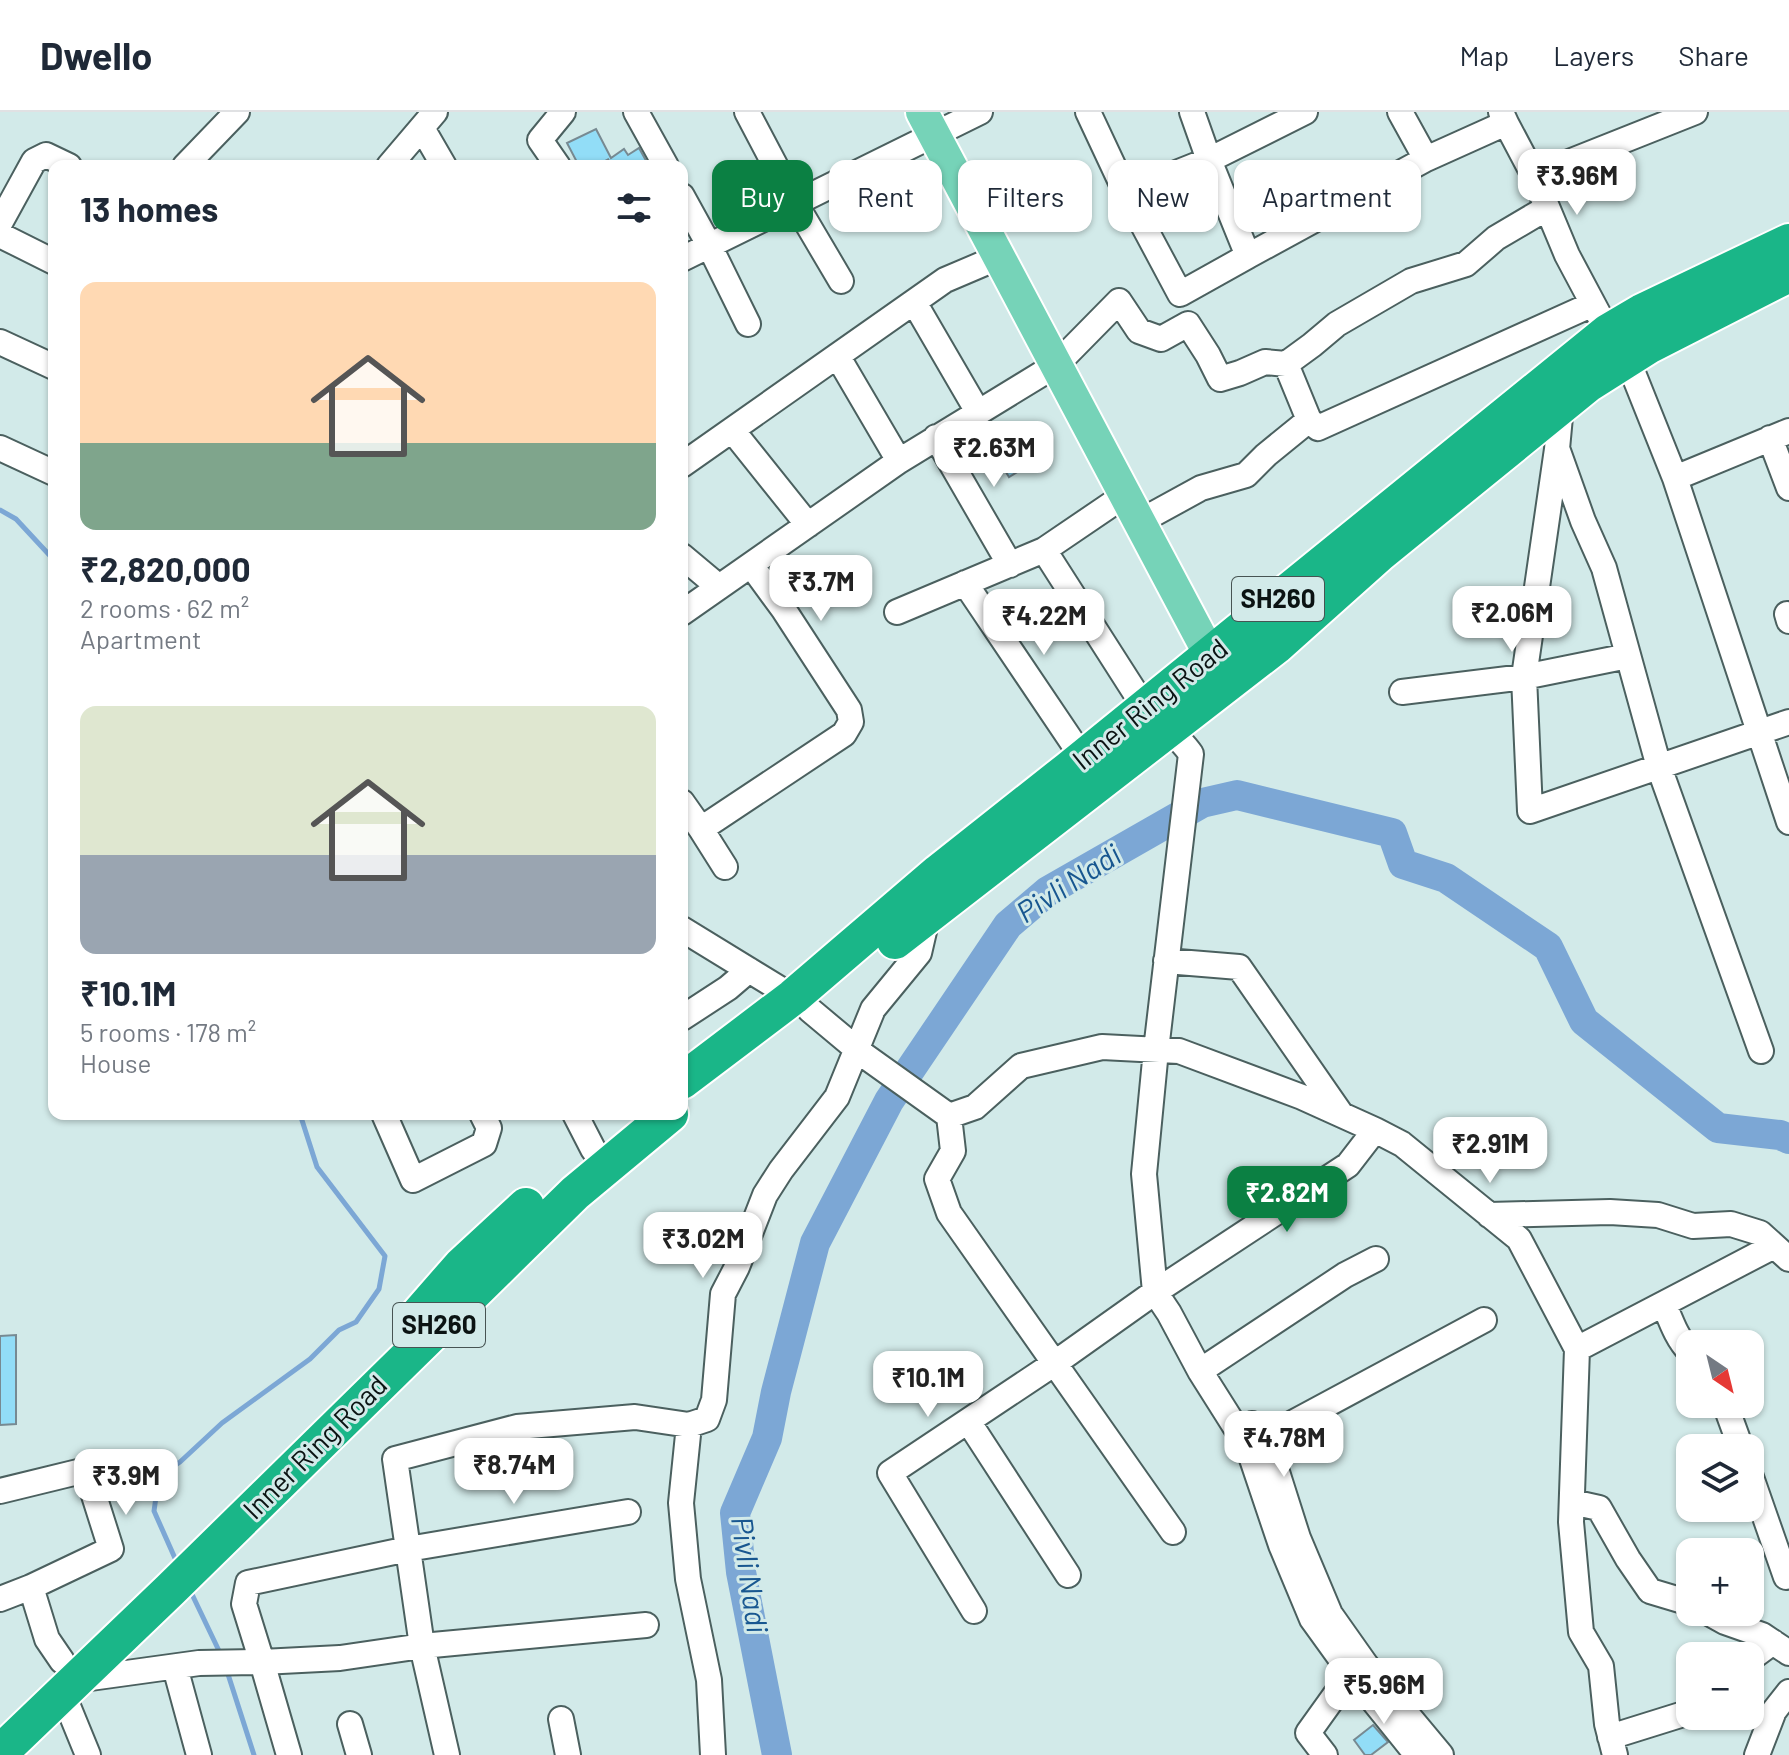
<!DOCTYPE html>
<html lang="en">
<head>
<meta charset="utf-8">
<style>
  :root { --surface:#fff; --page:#f2f2f3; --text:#1f2937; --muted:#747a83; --line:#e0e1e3; --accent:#0b8043 }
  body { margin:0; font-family:Barlow,sans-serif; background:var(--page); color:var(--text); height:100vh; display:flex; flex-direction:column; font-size:30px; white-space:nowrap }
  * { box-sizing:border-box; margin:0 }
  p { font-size:26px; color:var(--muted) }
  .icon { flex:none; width:44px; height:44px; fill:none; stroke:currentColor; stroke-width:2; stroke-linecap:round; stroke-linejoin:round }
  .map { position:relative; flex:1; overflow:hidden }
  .drawer { position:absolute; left:48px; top:48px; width:640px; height:960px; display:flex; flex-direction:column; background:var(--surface); border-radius:16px; box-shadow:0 2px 6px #0004 }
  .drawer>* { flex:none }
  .top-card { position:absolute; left:712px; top:48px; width:760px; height:72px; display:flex; gap:16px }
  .needle { width:52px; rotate:145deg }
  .tools { position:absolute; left:1676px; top:1218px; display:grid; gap:16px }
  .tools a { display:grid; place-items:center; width:88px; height:88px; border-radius:16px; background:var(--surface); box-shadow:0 2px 6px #0004; font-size:40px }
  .price { position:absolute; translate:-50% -68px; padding:0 18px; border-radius:16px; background:#fff; color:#222; font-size:26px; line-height:52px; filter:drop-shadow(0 2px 4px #0008) }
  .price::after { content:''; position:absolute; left:50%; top:48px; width:24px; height:18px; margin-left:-12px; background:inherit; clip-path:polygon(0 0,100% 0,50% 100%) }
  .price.active { background:var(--accent); color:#fff }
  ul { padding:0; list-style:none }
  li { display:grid; align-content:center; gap:16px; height:424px; padding:0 32px }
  li span { display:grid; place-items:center; height:248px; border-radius:16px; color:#555 }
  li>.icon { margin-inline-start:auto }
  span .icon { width:144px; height:144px; fill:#fffc; stroke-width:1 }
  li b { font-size:34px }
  h2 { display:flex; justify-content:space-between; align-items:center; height:96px; padding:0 32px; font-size:34px }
  .tag { padding:0 28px; border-radius:16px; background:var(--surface); box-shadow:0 2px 6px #0004; font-size:28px; line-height:72px }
  .tag.active { background:var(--accent); color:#fff }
  header { display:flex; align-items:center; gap:48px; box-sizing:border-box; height:112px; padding:0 40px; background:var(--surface); border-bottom:2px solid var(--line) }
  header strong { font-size:38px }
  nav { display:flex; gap:44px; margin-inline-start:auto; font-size:28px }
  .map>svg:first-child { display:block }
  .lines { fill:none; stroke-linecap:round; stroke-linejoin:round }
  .stream { stroke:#7ca7d5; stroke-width:5 }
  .river { stroke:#7ca7d5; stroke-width:30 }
  .building { fill:#92ddf7; stroke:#778a92; stroke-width:2 }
  .minor-casing { stroke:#4b605f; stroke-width:28 }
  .major-casing { stroke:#fff; stroke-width:36 }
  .highway-casing { stroke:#fff; stroke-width:40 }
  .minor { stroke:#fff; stroke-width:24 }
  .major { stroke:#76d3b8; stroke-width:32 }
  .highway { stroke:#1ab688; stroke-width:36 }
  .labels { text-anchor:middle; stroke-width:6; stroke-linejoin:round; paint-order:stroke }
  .shield { fill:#d2eae9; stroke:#475453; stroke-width:2 }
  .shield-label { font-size:26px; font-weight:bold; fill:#0b1313 }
  .street-label { font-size:28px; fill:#0b1313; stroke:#d2eae9 }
  .water-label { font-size:30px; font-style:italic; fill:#185790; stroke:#d2eae9 }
</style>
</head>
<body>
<header>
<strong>Dwello</strong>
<nav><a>Map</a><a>Layers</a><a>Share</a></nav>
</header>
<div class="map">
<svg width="1789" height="1643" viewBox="0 0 1789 1643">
  <rect width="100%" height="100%" fill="#d2eae9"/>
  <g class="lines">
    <path class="stream" d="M0,398l16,9 38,41
      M178,1453l-24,-54 5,-35 21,-14 42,-39 88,-64 29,-29 17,-8 23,-33 6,-33 -68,-89 -17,-53
      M189,1476l32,67
      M226,1556l28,87"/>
    <path class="river" d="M777,1643l-36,-183 -6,-59 32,-75 9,-46 39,-149 74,-142 119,-176 40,-34 154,-88 35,-8 155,38 11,31 43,14 102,69 36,74 134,107 62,7 9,4"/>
  </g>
  <path class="building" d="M596,17l15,29 13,-9 4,6 11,-7 10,18h-50l10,-7 -13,7h-17l-12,-23z
    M1029,315l16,28 -36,22 -17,-28z
    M16,1223v89l-16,1v-89z
    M1373,1613l15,17 -17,13h-6l-11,-15z"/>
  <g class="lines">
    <g class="minor-casing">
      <path id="minor" d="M636,0l30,54
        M747,0l48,91 46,78
        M1088,0l38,81 54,101 68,-38 -39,-96 -17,-48
        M1506,11l28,53 33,79 41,77 19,26 48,120 114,344
        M422,16l22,38
        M1426,47l80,-36 -5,-11
        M185,54l52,-54
        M389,54l46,-54
        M558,54l-18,-26 23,-28
        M1534,64l161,-64
        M1126,81l83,-33 96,-48
        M682,84l27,49 39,79
        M0,111l34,-62 12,-6 23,11
        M0,123l54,27
        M1248,144l178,-97 -26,-47
        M682,147l298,-147
        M914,190l64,110
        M0,230l54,25
        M838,245l61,104
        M1561,294l-4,43 -33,228 6,134 259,-89
        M1309,308l9,8 275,-124
        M732,318l76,95
        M936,325l74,128
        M1770,326l19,50
        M0,336l54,25
        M1558,339l25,70 21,47 55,199 102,284
        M682,353l263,-185 54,-23
        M1675,366l114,-47
        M1139,410l62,-34 45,-13 20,-20 43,-35 -23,-56 26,-19 25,-21 74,-43 55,-17 30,-26 51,-30
        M1044,438l81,-55
        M682,444l37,31
        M965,471l118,175
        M897,500l147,-62 101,158c15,15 34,28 46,46l-35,296 -12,124 11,118 14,21 31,58 48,76 33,98 31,74 39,54 66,82
        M682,501l217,-152 157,-96 63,-64 20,30 22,8 27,-15 20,31 12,24 20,-6 25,-11 21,2
        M1787,502l2,7
        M1402,580l122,-15 104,-21
        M682,690l19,27
        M725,755l-24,-38 143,-95 7,-12 -2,-12 -65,-100 -33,-45
        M682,817l111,68
        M1166,849l73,6 102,147
        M810,898l55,46 84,60 4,35 -16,28 12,34 224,319
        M682,906l46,-30 21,-18
        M384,1002l29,66 71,-36 5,-16 -7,-14
        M575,1002l18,35 13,18
        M949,1004l26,-9 46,-41 81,-19 77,4 123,46 73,33 27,14 117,95 58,110 -6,173 10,110 20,34 6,58 8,31
        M1489,1103l121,-3 48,3 35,11 38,-2 29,9 29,26
        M1664,1192c7,17 13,35 26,48
        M1577,1237l197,-103
        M1200,1259l145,-96 31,-16
        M1725,1292l16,44
        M968,1309l100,154
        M1252,1312l10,16 15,32 21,66 32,76 36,51 75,90
        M689,1313l-8,78 7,76 21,101 4,75
        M1250,1334l234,-126
        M1750,1362l36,103
        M0,1379l86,-21 25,79 -80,38 16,52 15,22
        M1572,1390l27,6 29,51 22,32 40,12
        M0,1487l31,-12
        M974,1499l-84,-138 165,-110 100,-71 193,-127 27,-35
        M1707,1500l18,10 37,13 27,18
        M1750,1547l23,-17
        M175,1555l24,88
        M76,1568l123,-17 63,-1 -18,-58 4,-21 160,-34 220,-37
        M63,1582l25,61
        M561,1607l7,36
        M350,1612l9,31
        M1610,1625l80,-25
        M289,1643l-27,-93 78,-4 82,-12 224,-21
        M447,1643l-25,-109 -27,-187 122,-32 118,-10 54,8 18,-6 7,-19 9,-106 14,-27 28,-72 16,-25 56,-73 36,-88 46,-56 9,-39
        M1325,1643l-17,-22 43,-60
        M1757,1643l17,-44 15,-19"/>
    </g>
    <g class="major-casing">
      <path id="major" d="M922,0l288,543 10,24"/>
    </g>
    <g class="highway-casing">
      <path id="highway" d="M895,829l381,-295 103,-92 209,-170 60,-38 141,-72
        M682,969l111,-84 146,-125 129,-102 540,-438 34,-20 147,-70
        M419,1202l42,-48 65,-60
        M0,1641l170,-163 405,-397 95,-79"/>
    </g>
    <use href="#minor" class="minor"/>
    <use href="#major" class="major"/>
    <use href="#highway" class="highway"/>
  </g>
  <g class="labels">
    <g class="shield">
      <rect x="1232" y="465" width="92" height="44" rx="6"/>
      <rect x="393" y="1191" width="92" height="44" rx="6"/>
    </g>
    <g class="shield-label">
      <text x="1278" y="496">SH260</text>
      <text x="439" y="1222">SH260</text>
    </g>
    <g class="street-label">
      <text transform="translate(1150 592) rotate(-39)" y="10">Inner Ring Road</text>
      <text transform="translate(315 1335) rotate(-45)" y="10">Inner Ring Road</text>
    </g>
    <g class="water-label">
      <text transform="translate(1069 772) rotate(-33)" y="10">Pivli Nadi</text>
      <text transform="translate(749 1463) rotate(82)" y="10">Pivli Nadi</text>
    </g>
  </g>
</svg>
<div class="tools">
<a><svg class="needle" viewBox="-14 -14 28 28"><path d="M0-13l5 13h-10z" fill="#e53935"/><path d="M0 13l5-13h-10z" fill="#747a83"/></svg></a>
<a><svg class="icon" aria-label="layers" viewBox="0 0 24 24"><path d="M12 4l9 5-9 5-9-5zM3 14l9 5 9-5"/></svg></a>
<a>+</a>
<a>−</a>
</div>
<b class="price" style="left:1577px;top:105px">₹3.96M</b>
<b class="price" style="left:994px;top:377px">₹2.63M</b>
<b class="price" style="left:821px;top:511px">₹3.7M</b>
<b class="price" style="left:1512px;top:542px">₹2.06M</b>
<b class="price" style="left:1044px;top:545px">₹4.22M</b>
<b class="price" style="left:1490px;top:1073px">₹2.91M</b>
<b class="price active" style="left:1287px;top:1122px">₹2.82M</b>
<b class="price" style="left:703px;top:1168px">₹3.02M</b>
<b class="price" style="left:928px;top:1307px">₹10.1M</b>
<b class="price" style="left:1284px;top:1367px">₹4.78M</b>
<b class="price" style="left:514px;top:1394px">₹8.74M</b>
<b class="price" style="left:126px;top:1405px">₹3.9M</b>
<b class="price" style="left:1384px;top:1614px">₹5.96M</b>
<div class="top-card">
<a class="tag active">Buy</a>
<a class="tag">Rent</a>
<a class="tag">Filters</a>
<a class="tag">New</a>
<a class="tag">Apartment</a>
</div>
<section class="drawer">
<h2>13 homes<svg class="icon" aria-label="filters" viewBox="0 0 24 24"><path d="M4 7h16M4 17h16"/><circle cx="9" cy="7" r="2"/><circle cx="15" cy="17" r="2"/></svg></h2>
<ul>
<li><span style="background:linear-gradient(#ffd9b3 65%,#7fa58c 0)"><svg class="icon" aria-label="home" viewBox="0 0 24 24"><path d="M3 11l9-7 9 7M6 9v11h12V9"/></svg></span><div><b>₹2,820,000</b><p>2 rooms · 62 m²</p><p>Apartment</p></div></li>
<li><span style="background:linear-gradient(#dfe7d0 60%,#9aa5b1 0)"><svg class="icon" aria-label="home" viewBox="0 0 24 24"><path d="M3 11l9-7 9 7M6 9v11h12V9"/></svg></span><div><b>₹10.1M</b><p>5 rooms · 178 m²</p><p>House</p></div></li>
</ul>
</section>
</div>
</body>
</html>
